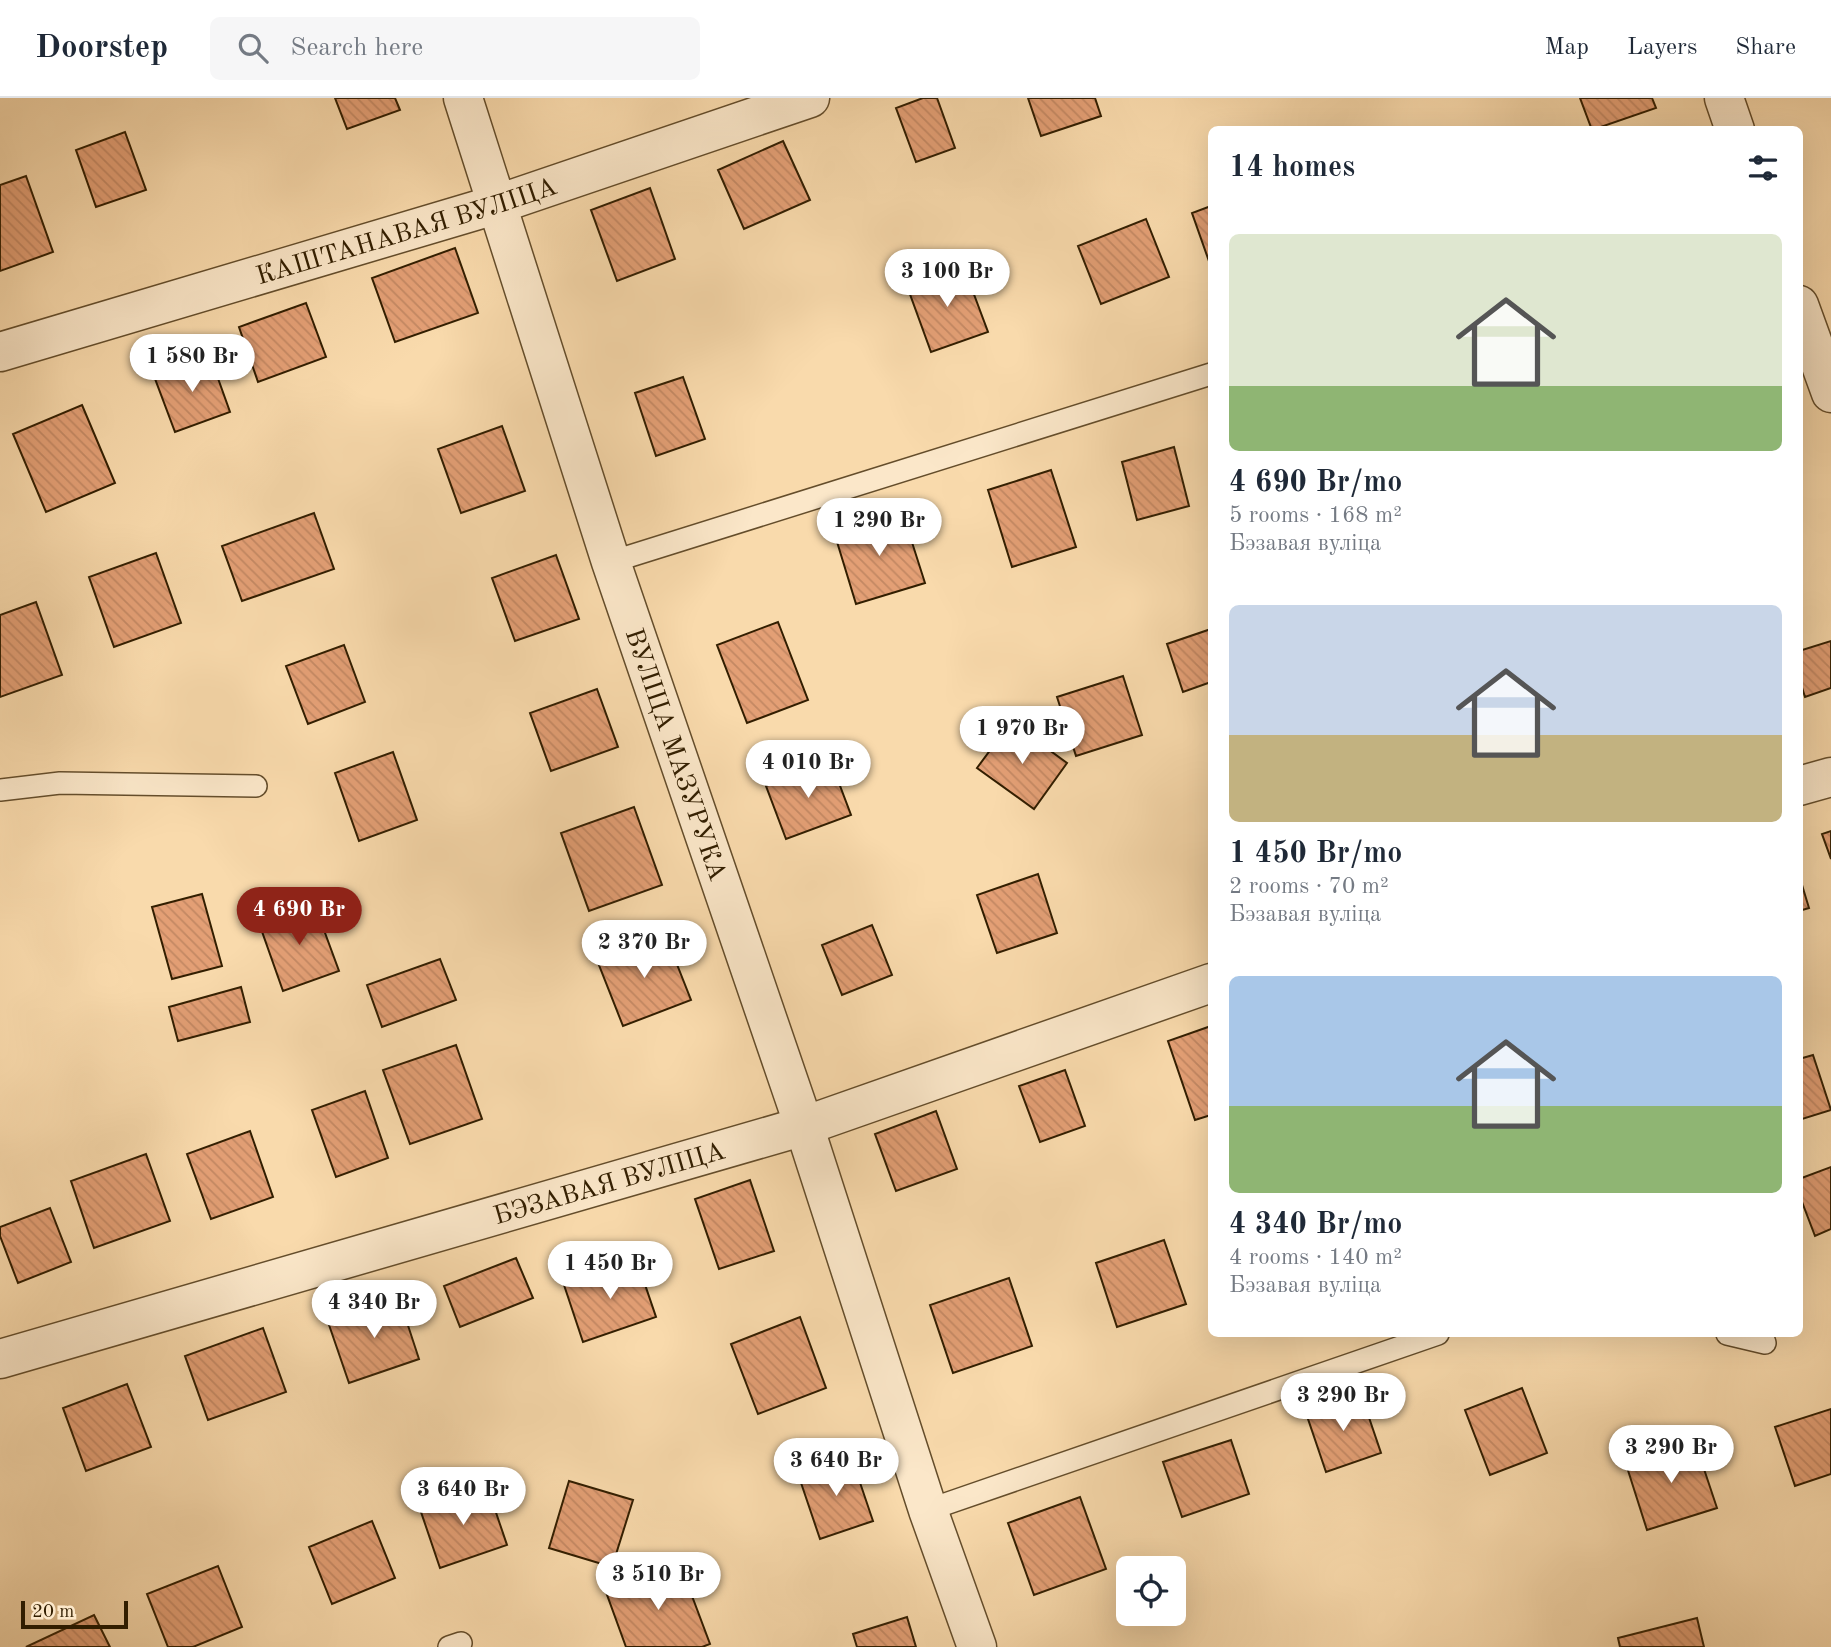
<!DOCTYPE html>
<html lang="en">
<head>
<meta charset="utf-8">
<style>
  :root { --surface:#fff; --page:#f6f6f7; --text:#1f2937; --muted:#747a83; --line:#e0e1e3; --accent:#8f2418 }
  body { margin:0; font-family:"Old Standard TT",serif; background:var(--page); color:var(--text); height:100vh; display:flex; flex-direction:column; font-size:26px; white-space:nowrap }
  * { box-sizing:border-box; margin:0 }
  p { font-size:23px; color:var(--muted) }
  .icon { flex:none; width:38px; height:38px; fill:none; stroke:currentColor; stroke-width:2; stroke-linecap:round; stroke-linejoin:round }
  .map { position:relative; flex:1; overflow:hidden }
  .sheet { position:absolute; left:1208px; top:28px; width:595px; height:1211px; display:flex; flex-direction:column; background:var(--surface); border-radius:10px; box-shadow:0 7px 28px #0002 }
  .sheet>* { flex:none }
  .buttons { position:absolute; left:1116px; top:1458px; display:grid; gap:14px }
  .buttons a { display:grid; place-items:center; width:70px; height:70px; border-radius:10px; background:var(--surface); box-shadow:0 7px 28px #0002; font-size:35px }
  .scale { position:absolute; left:21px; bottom:18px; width:107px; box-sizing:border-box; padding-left:7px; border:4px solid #321e00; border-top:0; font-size:19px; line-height:24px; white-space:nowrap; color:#321e00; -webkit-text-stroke:5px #fbe7c9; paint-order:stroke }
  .price { position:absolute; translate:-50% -60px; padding:0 16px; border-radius:24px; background:#fff; color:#222; font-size:23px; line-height:46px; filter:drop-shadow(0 2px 4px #0008) }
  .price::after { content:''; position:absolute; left:50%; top:42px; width:21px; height:16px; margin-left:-10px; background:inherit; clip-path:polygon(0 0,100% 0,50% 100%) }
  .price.current { background:var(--accent); color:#fff }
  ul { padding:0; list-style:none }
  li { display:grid; align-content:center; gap:14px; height:371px; padding:0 21px }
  li span { display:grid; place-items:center; height:217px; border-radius:10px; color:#555 }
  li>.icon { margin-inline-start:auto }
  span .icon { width:126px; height:126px; fill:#fffc; stroke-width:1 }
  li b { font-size:30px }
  h2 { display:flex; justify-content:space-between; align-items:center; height:84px; padding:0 21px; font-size:30px }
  header { display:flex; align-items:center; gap:42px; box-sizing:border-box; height:98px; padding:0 35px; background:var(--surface); border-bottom:2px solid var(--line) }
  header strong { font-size:33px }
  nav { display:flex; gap:38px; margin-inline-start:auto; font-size:24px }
  .search { width:490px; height:63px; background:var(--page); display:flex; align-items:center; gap:18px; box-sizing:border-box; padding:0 24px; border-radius:10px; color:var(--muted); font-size:26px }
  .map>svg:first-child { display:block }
  .building { fill:url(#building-back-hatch); stroke:#321e00; stroke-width:2 }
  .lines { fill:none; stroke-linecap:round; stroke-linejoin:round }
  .service-casing { stroke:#644d2b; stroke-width:24 }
  .minor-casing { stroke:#644d2b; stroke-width:41 }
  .service { stroke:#fbe7c9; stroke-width:21 }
  .minor { stroke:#fbe7c9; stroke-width:38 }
  .labels { text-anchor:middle; stroke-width:6; stroke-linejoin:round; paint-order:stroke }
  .street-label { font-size:26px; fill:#321e00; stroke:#fbe7c9 }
</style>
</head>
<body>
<header>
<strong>Doorstep</strong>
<div class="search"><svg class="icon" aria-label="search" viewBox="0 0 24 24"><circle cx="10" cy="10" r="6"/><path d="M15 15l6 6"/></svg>Search here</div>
<nav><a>Map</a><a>Layers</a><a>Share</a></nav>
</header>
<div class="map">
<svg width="1831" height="1549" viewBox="0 0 1831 1549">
  <defs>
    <pattern id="building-back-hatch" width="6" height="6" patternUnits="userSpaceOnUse" patternTransform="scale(1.75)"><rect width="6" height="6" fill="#e39f75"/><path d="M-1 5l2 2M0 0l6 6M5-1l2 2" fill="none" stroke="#c38863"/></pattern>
  </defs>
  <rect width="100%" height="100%" fill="#f9daac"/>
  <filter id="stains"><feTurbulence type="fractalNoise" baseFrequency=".00286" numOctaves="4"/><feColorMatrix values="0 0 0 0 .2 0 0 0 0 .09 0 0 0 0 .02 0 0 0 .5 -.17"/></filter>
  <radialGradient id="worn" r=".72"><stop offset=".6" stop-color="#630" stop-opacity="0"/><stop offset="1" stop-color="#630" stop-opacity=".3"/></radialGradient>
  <path class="building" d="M335,0h60l5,12 -53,19z
    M923,0h14l18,50 -39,14 -20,-54z
    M1028,0h67l6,18 -60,20z
    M1580,0h72l4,10 -64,22z
    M125,34l21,58 -50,17 -20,-57z
    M783,43l27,59 -66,29 -26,-59z
    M26,78l27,76 -53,19v-86z
    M650,90l25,71 -58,22 -26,-71z
    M1211,108v61l-19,-54z
    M1146,121l23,58 -68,27 -23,-58z
    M455,150l23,65 -83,29 -23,-64z
    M963,167l25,67 -57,20 -24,-66z
    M306,205l20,54 -68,25 -19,-55z
    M210,258l20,56 -55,20 -21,-56z
    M683,279l22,62 -49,17 -21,-63z
    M82,307l33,78 -69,29 -33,-78z
    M502,328l23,65 -64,22 -23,-64z
    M1174,349l15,59 -52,14 -15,-58z
    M1051,372l25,77 -64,20 -24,-77z
    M902,413l23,72 -69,21 -22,-72z
    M314,415l20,56 -92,32 -20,-55z
    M156,455l25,70 -67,24 -25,-70z
    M556,457l23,64 -64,22 -23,-63z
    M36,504l26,73 -62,22v-82z
    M778,524l30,78 -61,23 -30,-78z
    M1211,531v53l-28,10 -16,-48z
    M1831,543v47l-26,9 -6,-19v-27z
    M344,547l21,57 -57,22 -22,-58z
    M1123,578l19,59 -66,21 -19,-59z
    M597,591l21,58 -67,24 -21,-58z
    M1011,624l56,41 -33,46 -57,-41z
    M393,654l24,68 -58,21 -24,-68z
    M831,664l20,53 -65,24 -20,-53z
    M634,709l28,78 -73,26 -28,-78z
    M1831,733v28l-9,-25z
    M1038,776l19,59 -60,20 -20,-58z
    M1799,777l10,33 -10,3z
    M202,796l20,72 -50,13 -20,-72z
    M314,805l25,68 -56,20 -24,-68z
    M872,827l20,50 -50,20 -20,-50z
    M665,836l26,66 -68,26 -26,-66z
    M440,861l16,41 -74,27 -15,-42z
    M241,889l9,35 -72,19 -9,-34z
    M1211,928v89l-16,5 -27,-79z
    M456,947l26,74 -72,25 -27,-74z
    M1813,957l18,55 -32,10v-61z
    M1065,972l20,56 -45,16 -21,-56z
    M365,993l23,67 -52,19 -24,-67z
    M936,1013l21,58 -61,22 -21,-57z
    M250,1033l23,66 -62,22 -24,-65z
    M146,1056l24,67 -76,27 -23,-67z
    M1831,1069v62l-16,7 -16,-42v-15z
    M750,1082l24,71 -55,18 -24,-70z
    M50,1110l21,54 -53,21 -18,-47v-9z
    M1164,1142l22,64 -69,23 -21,-64z
    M516,1160l17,40 -73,29 -16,-41z
    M637,1163l19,56 -73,25 -19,-57z
    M1009,1180l23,68 -79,27 -23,-68z
    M399,1200l20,61 -70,24 -21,-61z
    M800,1219l26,71 -68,26 -27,-70z
    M263,1230l23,64 -78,28 -23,-64z
    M127,1286l24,63 -65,24 -23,-63z
    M1522,1290l25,65 -57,22 -25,-65z
    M1361,1296l20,59 -55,19 -20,-59z
    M1831,1311v65l-36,12 -20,-59z
    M1694,1341l23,69 -70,22 -22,-69z
    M1231,1342l18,54 -67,23 -19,-55z
    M851,1358l22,65 -53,18 -22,-65z
    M569,1383l64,19 -21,67 -63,-19z
    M487,1388l20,59 -67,23 -20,-59z
    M1080,1399l26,72 -72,26 -26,-72z
    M372,1423l23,57 -63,26 -23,-57z
    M680,1466l30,80 -8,3h-76l-20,-55z
    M218,1468l24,61 -49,20h-25l-21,-53z
    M94,1517l16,32h-84z
    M907,1519l9,30h-59l-4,-13z
    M1697,1520l7,29h-84l-2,-9z"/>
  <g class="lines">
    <g class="service-casing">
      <path id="service" d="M611,464l600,-188
        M0,692l60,-7 196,3
        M1727,1236l38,9 -3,-9
        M928,1412l510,-176
        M449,1549l12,-4"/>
    </g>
    <g class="minor-casing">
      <g id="minor">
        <path id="s1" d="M463,0l148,464 193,564 124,384 49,137"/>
        <path d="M1724,0l11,32"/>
        <path d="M1799,207l32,88"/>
        <path id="s2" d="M0,254l498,-148 312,-106"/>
        <path d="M1799,688l32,-9"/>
        <path id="s3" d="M0,1261l804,-233 407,-143"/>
      </g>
    </g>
    <use href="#service" class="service"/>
    <use href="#minor" class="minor"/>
  </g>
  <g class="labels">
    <g class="street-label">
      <text dy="9" stroke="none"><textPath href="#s2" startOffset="424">КАШТАНАВАЯ ВУЛІЦА</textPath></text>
      <text dy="9" stroke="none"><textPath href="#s1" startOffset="690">ВУЛІЦА МАЗУРУКА</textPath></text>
      <text dy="9" stroke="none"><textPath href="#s3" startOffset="634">БЭЗАВАЯ ВУЛІЦА</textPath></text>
    </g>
  </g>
  <rect width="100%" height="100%" filter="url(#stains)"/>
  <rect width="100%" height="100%" fill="url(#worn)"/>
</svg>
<div class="buttons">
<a><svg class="icon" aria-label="locate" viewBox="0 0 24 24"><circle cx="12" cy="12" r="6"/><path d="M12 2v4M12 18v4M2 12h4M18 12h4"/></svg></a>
</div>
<div class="scale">20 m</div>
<b class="price" style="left:947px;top:211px">3 100 Br</b>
<b class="price" style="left:192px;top:296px">1 580 Br</b>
<b class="price" style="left:879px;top:460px">1 290 Br</b>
<b class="price" style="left:1022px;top:668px">1 970 Br</b>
<b class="price" style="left:808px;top:702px">4 010 Br</b>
<b class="price current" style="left:299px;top:849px">4 690 Br</b>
<b class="price" style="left:644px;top:882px">2 370 Br</b>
<b class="price" style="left:610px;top:1203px">1 450 Br</b>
<b class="price" style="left:374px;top:1242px">4 340 Br</b>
<b class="price" style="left:1343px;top:1335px">3 290 Br</b>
<b class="price" style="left:1671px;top:1387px">3 290 Br</b>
<b class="price" style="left:836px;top:1400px">3 640 Br</b>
<b class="price" style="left:463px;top:1429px">3 640 Br</b>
<b class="price" style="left:658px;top:1514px">3 510 Br</b>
<section class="sheet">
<h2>14 homes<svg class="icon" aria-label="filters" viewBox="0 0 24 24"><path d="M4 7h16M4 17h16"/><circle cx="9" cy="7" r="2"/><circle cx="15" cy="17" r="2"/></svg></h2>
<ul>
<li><span style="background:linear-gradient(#dfe7d0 70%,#8fb573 0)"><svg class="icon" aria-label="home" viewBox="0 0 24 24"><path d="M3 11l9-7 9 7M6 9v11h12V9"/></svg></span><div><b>4 690 Br/mo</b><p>5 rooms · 168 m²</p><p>Бэзавая вуліца</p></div></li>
<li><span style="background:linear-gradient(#c9d6e8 60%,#c2b280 0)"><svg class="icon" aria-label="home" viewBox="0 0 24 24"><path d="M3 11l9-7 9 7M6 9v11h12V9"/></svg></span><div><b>1 450 Br/mo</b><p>2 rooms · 70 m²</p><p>Бэзавая вуліца</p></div></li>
<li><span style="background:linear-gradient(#a9c7e8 60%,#8fb573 0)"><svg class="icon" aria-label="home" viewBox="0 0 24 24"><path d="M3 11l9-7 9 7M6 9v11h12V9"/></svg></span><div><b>4 340 Br/mo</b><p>4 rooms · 140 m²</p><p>Бэзавая вуліца</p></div></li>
</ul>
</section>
</div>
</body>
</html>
